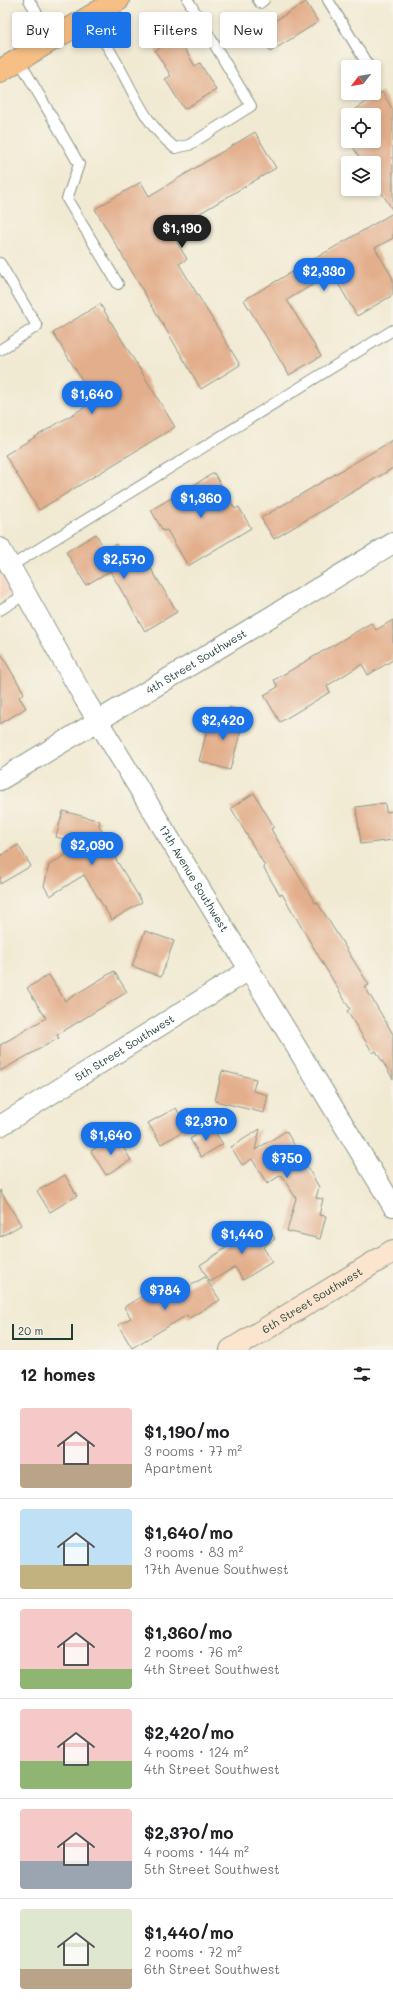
<!DOCTYPE html>
<html lang="en">
<head>
<meta charset="utf-8">
<style>
  :root { --surface:#fff; --page:#f6f6f6; --text:#202124; --muted:#757577; --line:#e0e0e0; --accent:#1a73e8 }
  body { margin:0; font-family:Mali,sans-serif; background:var(--page); color:var(--text); height:100vh; display:flex; flex-direction:column; font-size:15px; white-space:nowrap }
  * { box-sizing:border-box; margin:0 }
  p { font-size:13px; color:var(--muted) }
  .icon { flex:none; width:22px; height:22px; fill:none; stroke:currentColor; stroke-width:2; stroke-linecap:round; stroke-linejoin:round }
  .map { position:relative; height:1350px; overflow:hidden }
  .side { display:flex; flex-direction:column; background:var(--surface); flex:1 }
  .side>* { flex:none }
  .top-card { position:absolute; left:12px; top:12px; width:369px; height:36px; display:flex; gap:8px }
  .needle { width:26px; rotate:239deg }
  .controls { position:absolute; left:341px; top:60px; display:grid; gap:8px }
  .controls a { display:grid; place-items:center; width:40px; height:40px; border-radius:4px; background:var(--surface); box-shadow:0 2px 6px #0003; font-size:20px }
  .scale { position:absolute; left:12px; bottom:10px; width:61px; box-sizing:border-box; padding-left:4px; border:2px solid #1f3d34; border-top:0; font-size:11px; line-height:14px; white-space:nowrap; color:#1f3d34; -webkit-text-stroke:3px #f7f3e8; paint-order:stroke }
  .price { position:absolute; translate:-50% -34px; padding:0 9px; border-radius:14px; background:var(--accent); color:#fff; font-size:13px; line-height:26px; filter:drop-shadow(0 1px 2px #0008) }
  .price::after { content:''; position:absolute; left:50%; top:24px; width:12px; height:9px; margin-left:-6px; background:inherit; clip-path:polygon(0 0,100% 0,50% 100%) }
  .price.current { background:#222; color:#fff }
  ul { padding:0; list-style:none }
  li { display:flex; align-items:center; gap:12px; height:100px; padding:0 20px }
  li+li { border-top:1px solid var(--line) }
  li span { display:grid; place-items:center; flex:none; width:112px; height:80px; border-radius:4px; color:#555 }
  li>.icon { margin-inline-start:auto }
  span .icon { width:48px; height:48px; fill:#fffc; stroke-width:1 }
  li b { font-size:17px }
  h2 { display:flex; justify-content:space-between; align-items:center; height:48px; padding:0 20px; font-size:17px }
  .chip { padding:0 14px; border-radius:4px; background:var(--surface); box-shadow:0 2px 6px #0003; font-size:14px; line-height:36px }
  .chip.current { background:var(--accent); color:#fff }
  .map>svg:first-child { display:block }
  .built { fill:#f4d3c0 }
  .building { fill:#e3ae8b }
  .lines { fill:none; stroke-linecap:round; stroke-linejoin:round }
  .lane-casing { stroke:#889484; stroke-width:12 }
  .street-casing { stroke:#889484; stroke-width:22 }
  .secondary-casing { stroke:#889484; stroke-width:24 }
  .primary-casing { stroke:#889484; stroke-width:24 }
  .lane { stroke:#fff; stroke-width:10 }
  .street { stroke:#fff; stroke-width:20 }
  .secondary { stroke:#fbe5cf; stroke-width:22 }
  .primary { stroke:#f5bf86; stroke-width:22 }
  .labels { text-anchor:middle; stroke-width:3; stroke-linejoin:round; paint-order:stroke }
  .street-label { font-size:11px; fill:#1f3d34; stroke:#f7f3e8 }
</style>
</head>
<body>
<div class="map">
<svg width="393" height="1350" viewBox="0 0 393 1350">
  <rect width="100%" height="100%" fill="#f7f3e8"/>
  <filter id="ink" filterUnits="userSpaceOnUse"><feTurbulence type="fractalNoise" baseFrequency=".025" numOctaves="2"/><feDisplacementMap in="SourceGraphic" scale="8" xChannelSelector="R" yChannelSelector="G"/><feConvolveMatrix kernelMatrix="1 2 1 2 8 2 1 2 1" color-interpolation-filters="sRGB"/></filter>
  <filter id="wash" filterUnits="userSpaceOnUse"><feTurbulence type="fractalNoise" baseFrequency=".012" numOctaves="4" result="noise"/><feDisplacementMap in="SourceGraphic" scale="16" xChannelSelector="R" yChannelSelector="G"/><feGaussianBlur stdDeviation="0.9" result="paint"/><feColorMatrix in="noise" values="0 0 0 0 0 0 0 0 0 0 0 0 0 0 0 0 0 1.4 0 .05"/><feComposite in="paint" operator="in"/></filter>
  <g filter="url(#wash)">
    <rect width="100%" height="100%" fill="#f1ead3"/>
    <path class="built" d="M0,566l14,24 -14,9z"/>
    <g id="blocks">
      <path class="building" d="M306,2l12,20 -48,30 -12,-21z
        M177,37l18,29 5,-3 16,27 -32,19 -19,-30 6,-3 -16,-25z
        M382,92l11,18v101l-19,-31v-17h-11l-12,-19 5,-3h18v-26h-26v6l-3,-5z
        M255,132l21,36 -106,63 17,28 -8,5 61,101 -39,24 -106,-180 46,-27 8,14z
        M393,213v25l-18,10 18,31v16l-36,21 -25,-43 -45,27 34,56 -32,19 -45,-75z
        M100,304l75,123 -136,83 -34,-55 90,-54 -42,-68z
        M393,440v28l-119,71 -13,-21z
        M214,473l21,36 4,-2 12,21 -63,38 -21,-36 -4,1 -12,-21z
        M96,534l9,16 11,-6 13,22 15,-9 33,55 -32,19 -35,-60 -24,14 -20,-33z
        M393,620v40l-25,15 -6,-11 -35,22 3,6 -50,30 -16,-27 14,-8 -4,-7 97,-57 5,7z
        M0,652l24,41 -5,4 7,11 -26,16z
        M229,707l17,5 -16,58 -31,-9 9,-34 14,4z
        M254,793l20,34 -3,2 44,74 2,-1 52,83 -4,2 28,47v45l-17,-28 -3,2 -26,-42 3,-2 -25,-42 -43,-73 -2,1 -17,-28 2,-1 -34,-58z
        M385,803l1,9 7,-1v29l-32,4 -5,-37z
        M63,811l37,10 -1,5 19,31 -3,1 27,44 -30,18 -28,-45 -34,21 -6,-10 5,-21 35,-21 -28,-7z
        M18,845l13,21 -31,18v-28z
        M145,931l29,10 -13,36 -29,-11z
        M114,971l13,21 -70,43 2,3 -59,33v-26l46,-27 -19,-30 22,-13 16,26z
        M222,1071l34,8 -3,12 15,4 -4,18 -49,-12z
        M176,1108l12,21 -27,15 -13,-21z
        M211,1126l12,18 -22,13 -11,-18z
        M260,1129l-5,21 31,-19 33,56 -3,11 7,1 -4,16 7,1 -6,23 -33,-8 9,-33 -15,-23 -14,9 -15,-25 -10,6 -11,-18z
        M116,1136l15,24 -25,15 -15,-24z
        M65,1175l12,21 -27,16 -13,-21z
        M0,1190l21,35 -21,12z
        M265,1222l10,17 -12,8 9,15 -29,18 -8,-13 -25,15 -10,-17z
        M205,1277l15,23 -31,18 -2,-3 -55,33 -14,-23 13,-7 -7,-11 32,-19 8,13z"/>
    </g>
  </g>
  <g filter="url(#ink)">
    <use href="#blocks" fill-opacity="0" stroke="#889484" stroke-width="1"/>
    <g class="lines">
      <g class="lane-casing">
        <path id="lane" d="M29,0l24,40
          M258,0l2,3 4,-3
          M328,0l41,67
          M87,19c7,9 14,18 20,27 24,37 33,74 68,102l14,-3 62,-39 -63,-106
          M19,60l60,104 -12,35 51,85
          M0,263l37,63 -37,24
          M11,566l382,-236
          M0,610l26,-16"/>
      </g>
      <g class="street-casing">
        <g id="street">
          <path id="s1" d="M0,548l84,150 309,508"/>
          <path id="s2" d="M0,780l393,-237"/>
          <path id="s3" d="M0,1126l249,-156"/>
        </g>
      </g>
      <g class="secondary-casing">
        <g id="secondary">
          <path id="s4" d="M231,1350l162,-99"/>
        </g>
      </g>
      <g class="primary-casing">
        <path id="primary" d="M0,71l118,-71"/>
      </g>
      <use href="#lane" class="lane"/>
      <use href="#street" class="street"/>
      <use href="#secondary" class="secondary"/>
      <use href="#primary" class="primary"/>
    </g>
  </g>
  <g class="labels">
    <g class="street-label">
      <text dy="4" stroke="none"><textPath href="#s2" startOffset="229">4th Street Southwest</textPath></text>
      <text dy="4" stroke="none"><textPath href="#s1" startOffset="383">17th Avenue Southwest</textPath></text>
      <text dy="4" stroke="none"><textPath href="#s3" startOffset="147">5th Street Southwest</textPath></text>
      <text dy="4" stroke="none"><textPath href="#s4" startOffset="95">6th Street Southwest</textPath></text>
    </g>
  </g>
</svg>
<div class="controls">
<a><svg class="needle" viewBox="-14 -14 28 28"><path d="M0-13l5 13h-10z" fill="#e53935"/><path d="M0 13l5-13h-10z" fill="#757577"/></svg></a>
<a><svg class="icon" aria-label="locate" viewBox="0 0 24 24"><circle cx="12" cy="12" r="6"/><path d="M12 2v4M12 18v4M2 12h4M18 12h4"/></svg></a>
<a><svg class="icon" aria-label="layers" viewBox="0 0 24 24"><path d="M12 4l9 5-9 5-9-5zM3 14l9 5 9-5"/></svg></a>
</div>
<div class="scale">20 m</div>
<b class="price current" style="left:182px;top:249px">$1,190</b>
<b class="price" style="left:324px;top:292px">$2,330</b>
<b class="price" style="left:92px;top:415px">$1,640</b>
<b class="price" style="left:201px;top:519px">$1,360</b>
<b class="price" style="left:124px;top:580px">$2,570</b>
<b class="price" style="left:223px;top:741px">$2,420</b>
<b class="price" style="left:92px;top:866px">$2,090</b>
<b class="price" style="left:206px;top:1142px">$2,370</b>
<b class="price" style="left:111px;top:1156px">$1,640</b>
<b class="price" style="left:287px;top:1179px">$750</b>
<b class="price" style="left:242px;top:1255px">$1,440</b>
<b class="price" style="left:165px;top:1311px">$784</b>
<div class="top-card">
<a class="chip">Buy</a>
<a class="chip current">Rent</a>
<a class="chip">Filters</a>
<a class="chip">New</a>
</div>
</div>
<section class="side">
<h2>12 homes<svg class="icon" aria-label="filters" viewBox="0 0 24 24"><path d="M4 7h16M4 17h16"/><circle cx="9" cy="7" r="2"/><circle cx="15" cy="17" r="2"/></svg></h2>
<ul>
<li><span style="background:linear-gradient(#f6c9c9 70%,#b9a48a 0)"><svg class="icon" aria-label="home" viewBox="0 0 24 24"><path d="M3 11l9-7 9 7M6 9v11h12V9"/></svg></span><div><b>$1,190/mo</b><p>3 rooms · 77 m²</p><p>Apartment</p></div></li>
<li><span style="background:linear-gradient(#bfe0f5 70%,#c2b280 0)"><svg class="icon" aria-label="home" viewBox="0 0 24 24"><path d="M3 11l9-7 9 7M6 9v11h12V9"/></svg></span><div><b>$1,640/mo</b><p>3 rooms · 83 m²</p><p>17th Avenue Southwest</p></div></li>
<li><span style="background:linear-gradient(#f6c9c9 75%,#8fb573 0)"><svg class="icon" aria-label="home" viewBox="0 0 24 24"><path d="M3 11l9-7 9 7M6 9v11h12V9"/></svg></span><div><b>$1,360/mo</b><p>2 rooms · 76 m²</p><p>4th Street Southwest</p></div></li>
<li><span style="background:linear-gradient(#f6c9c9 65%,#8fb573 0)"><svg class="icon" aria-label="home" viewBox="0 0 24 24"><path d="M3 11l9-7 9 7M6 9v11h12V9"/></svg></span><div><b>$2,420/mo</b><p>4 rooms · 124 m²</p><p>4th Street Southwest</p></div></li>
<li><span style="background:linear-gradient(#f6c9c9 65%,#9aa5b1 0)"><svg class="icon" aria-label="home" viewBox="0 0 24 24"><path d="M3 11l9-7 9 7M6 9v11h12V9"/></svg></span><div><b>$2,370/mo</b><p>4 rooms · 144 m²</p><p>5th Street Southwest</p></div></li>
<li><span style="background:linear-gradient(#dfe7d0 75%,#b9a48a 0)"><svg class="icon" aria-label="home" viewBox="0 0 24 24"><path d="M3 11l9-7 9 7M6 9v11h12V9"/></svg></span><div><b>$1,440/mo</b><p>2 rooms · 72 m²</p><p>6th Street Southwest</p></div></li>
</ul>
</section>
</body>
</html>
